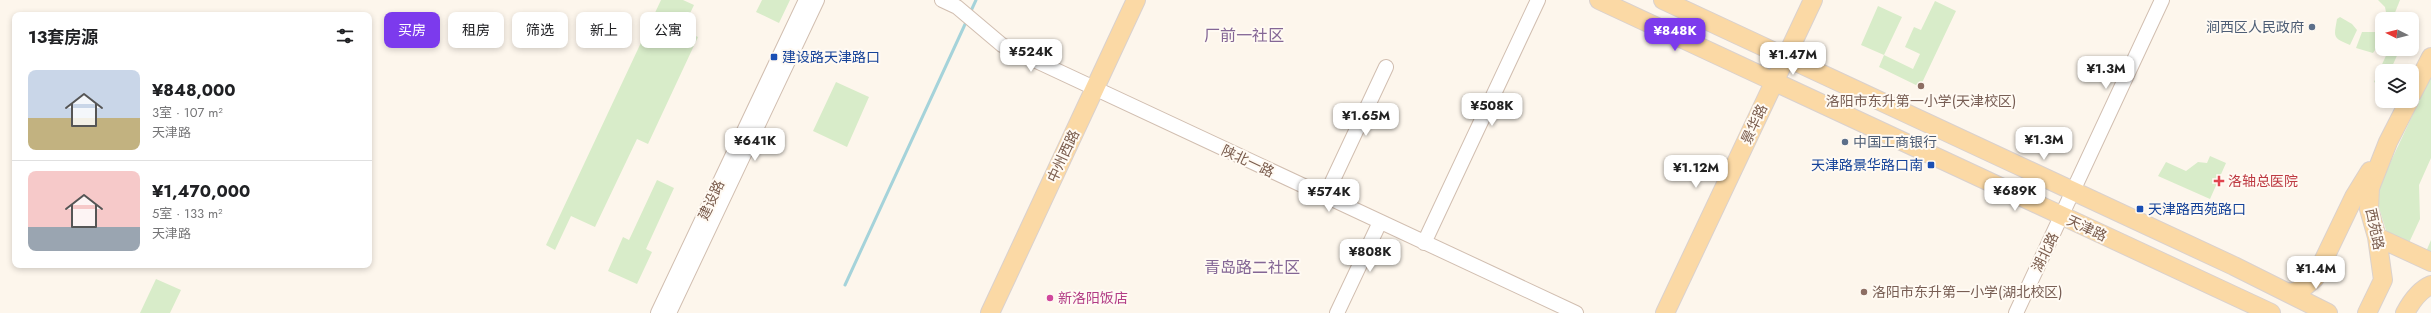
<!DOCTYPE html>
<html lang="zh">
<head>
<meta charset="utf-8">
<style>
  :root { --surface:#fff; --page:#f2f2f2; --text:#202124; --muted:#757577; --line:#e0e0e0; --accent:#7c3aed }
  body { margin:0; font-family:Jost,"Noto Sans SC",sans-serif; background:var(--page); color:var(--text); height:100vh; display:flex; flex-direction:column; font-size:15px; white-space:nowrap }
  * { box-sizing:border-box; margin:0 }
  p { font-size:13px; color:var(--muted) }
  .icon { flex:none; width:22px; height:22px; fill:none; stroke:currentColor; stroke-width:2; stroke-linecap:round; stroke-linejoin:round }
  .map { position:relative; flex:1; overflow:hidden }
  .side { position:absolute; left:12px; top:12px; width:360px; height:256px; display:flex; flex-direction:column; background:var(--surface); border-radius:8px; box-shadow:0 2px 6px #0003 }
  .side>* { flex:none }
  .guide { position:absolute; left:384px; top:12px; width:380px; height:36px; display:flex; gap:8px }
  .needle { width:26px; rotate:276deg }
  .controls { position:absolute; left:2375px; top:12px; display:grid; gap:8px }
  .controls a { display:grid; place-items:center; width:44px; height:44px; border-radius:8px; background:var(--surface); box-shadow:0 2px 6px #0003; font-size:20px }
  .price { position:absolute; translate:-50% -34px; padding:0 9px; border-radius:8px; background:#fff; color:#222; font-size:13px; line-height:26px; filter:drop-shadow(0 1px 2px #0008) }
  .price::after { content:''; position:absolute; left:50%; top:24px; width:12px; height:9px; margin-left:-6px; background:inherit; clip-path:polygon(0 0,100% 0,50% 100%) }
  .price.on { background:var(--accent); color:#fff }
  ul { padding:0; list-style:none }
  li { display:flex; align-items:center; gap:12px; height:100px; padding:0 16px }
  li+li { border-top:1px solid var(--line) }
  li span { display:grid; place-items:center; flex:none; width:112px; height:80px; border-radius:8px; color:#555 }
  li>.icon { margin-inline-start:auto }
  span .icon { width:48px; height:48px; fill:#fffc; stroke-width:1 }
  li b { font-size:17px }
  h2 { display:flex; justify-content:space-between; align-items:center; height:48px; padding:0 16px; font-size:17px }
  .pill { padding:0 14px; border-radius:8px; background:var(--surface); box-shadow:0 2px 6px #0003; font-size:14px; line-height:36px }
  .pill.on { background:var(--accent); color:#fff }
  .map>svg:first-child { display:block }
  .green { fill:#d8ecc9 }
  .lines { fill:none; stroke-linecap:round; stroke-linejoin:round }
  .stream { stroke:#a5d3da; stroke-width:3 }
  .minor-casing { stroke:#d1beb0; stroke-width:16 }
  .major-casing { stroke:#dad1cd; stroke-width:20 }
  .minor { stroke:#fff; stroke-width:14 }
  .major { stroke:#fbd9a5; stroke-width:18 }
  .service-dot { fill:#5c6f8a; stroke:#fffaf3; stroke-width:1.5 }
  .transit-dot { fill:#1a4fb4; stroke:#fffaf3; stroke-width:1.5 }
  .education-dot { fill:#8d6e63; stroke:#fffaf3; stroke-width:1.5 }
  .health-dot { fill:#e0444e; stroke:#fffaf3; stroke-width:1.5 }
  .hotel-dot { fill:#d1479c; stroke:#fffaf3; stroke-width:1.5 }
  .labels { text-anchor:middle; stroke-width:4; stroke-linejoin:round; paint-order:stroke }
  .service-label { font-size:14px; fill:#4e5e75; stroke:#fffaf3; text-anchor:end }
  .transit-label { font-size:14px; fill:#164399; stroke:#fffaf3; text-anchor:start }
  .education-label { font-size:14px; fill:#785e54; stroke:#fffaf3 }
  .street-label { font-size:14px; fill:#7a5c4d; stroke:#fffaf3 }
  .health-label { font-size:14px; fill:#be3a42; stroke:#fffaf3; text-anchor:start }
  .hotel-label { font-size:14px; fill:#b23c85; stroke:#fffaf3; text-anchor:start }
  .quarter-label { font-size:16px; fill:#846695; stroke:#fffaf3 }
</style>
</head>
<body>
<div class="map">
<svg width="2431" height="313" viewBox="0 0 2431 313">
  <rect width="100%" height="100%" fill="#fdf6ec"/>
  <path class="green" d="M661,0h22l11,5 -12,25 16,7 -50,107 -11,-5 -42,88 -24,-11 -16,34 -9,-5z
    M762,0h28l-11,23 -23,-11z
    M2378,0h22l-6,15 -8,-3 -1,-5z
    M1935,1l21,10 -36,76 -41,-20 5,-12 -23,-10 17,-39 24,11 -18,38 29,14 7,-15 -15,-7 9,-20 7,3z
    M2340,17l12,7 5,6 -7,15c-18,-7 -16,-8 -13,-26z
    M2379,29l3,1v10l-9,13 -17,-5 6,-16h13z
    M2389,49h11l-10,22h-8v15l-8,-4z
    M2431,76v82l-12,27 1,34 -13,28 18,7 6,-14v18l-42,-18 -14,-45z
    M836,82l33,15 -22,50 -34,-16z
    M2210,156l16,7 -16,36 -52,-23 8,-14 20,9 12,-9 9,1z
    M657,180l17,8 -28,61 6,3 -15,32 -29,-13 15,-34 6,3z
    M156,279l25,11 -11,23h-30z"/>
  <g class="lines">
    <path class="stream" d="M970,13l6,-13
      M845,285l122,-265"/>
    <g class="minor-casing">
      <path id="minor" d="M942,0l15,7 45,38 574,268
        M1325,197l61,-130
        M1424,243l114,-243
        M658,313l148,-313
        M669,313l148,-313
        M1337,313l43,-91
        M2016,313l146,-313"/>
    </g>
    <g class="major-casing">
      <path id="major" d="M1599,0l672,313
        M1663,0l571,266 94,47
        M2412,94l19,-37
        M2377,237l54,25
        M2290,293l12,-4 13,-11 39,-81 16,-26
        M990,313l146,-313
        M1665,313l148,-313
        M2367,313l16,-33 -6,-43 -8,-28 1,-21 18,-46 21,-41
        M2405,313c6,-11 14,-23 26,-28"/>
    </g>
    <use href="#minor" class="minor"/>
    <use href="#major" class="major"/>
  </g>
  <g class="service-dot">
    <circle cx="2312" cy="27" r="4"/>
    <circle cx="1845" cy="142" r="4"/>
  </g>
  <g class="transit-dot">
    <rect x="770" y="53" width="8" height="8" rx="2"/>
    <rect x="1927" y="161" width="8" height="8" rx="2"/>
    <rect x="2136" y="205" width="8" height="8" rx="2"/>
  </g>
  <g class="education-dot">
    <circle cx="1921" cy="86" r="4"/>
    <circle cx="1864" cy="292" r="4"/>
  </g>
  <path class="health-dot" d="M2217 175h4v4h4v4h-4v4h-4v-4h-4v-4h4z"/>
  <circle class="hotel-dot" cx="1050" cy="298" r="4"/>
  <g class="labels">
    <g class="service-label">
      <text x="2304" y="32">涧西区人民政府</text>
      <text x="1853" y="147" text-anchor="start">中国工商银行</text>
    </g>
    <g class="transit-label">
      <text x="782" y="62">建设路天津路口</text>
      <text x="1923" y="170" text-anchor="end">天津路景华路口南</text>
      <text x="2148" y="214">天津路西苑路口</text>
    </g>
    <g class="education-label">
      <text x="1921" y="106">洛阳市东升第一小学(天津校区)</text>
      <text x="1872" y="297" text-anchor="start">洛阳市东升第一小学(湖北校区)</text>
    </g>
    <g class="street-label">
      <text transform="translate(1754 124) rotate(-65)" y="5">景华路</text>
      <text transform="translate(1063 156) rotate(-65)" y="5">中州西路</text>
      <text transform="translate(1248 161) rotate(25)" y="5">陕北一路</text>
      <text transform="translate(711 200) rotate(-65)" y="5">建设路</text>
      <text transform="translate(2087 228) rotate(25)" y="5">天津路</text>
      <text transform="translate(2375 229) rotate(78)" y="5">西苑路</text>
      <text transform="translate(2045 252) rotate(-64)" y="5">湖北路</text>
    </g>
    <g class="health-label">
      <text x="2228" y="186">洛轴总医院</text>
    </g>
    <g class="hotel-label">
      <text x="1058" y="303">新洛阳饭店</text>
    </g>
    <g class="quarter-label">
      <text x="1244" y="41">厂前一社区</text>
      <text x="1252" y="273">青岛路二社区</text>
    </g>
  </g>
</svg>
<div class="controls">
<a><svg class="needle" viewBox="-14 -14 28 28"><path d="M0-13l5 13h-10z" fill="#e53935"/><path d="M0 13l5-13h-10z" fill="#757577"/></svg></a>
<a><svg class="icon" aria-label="layers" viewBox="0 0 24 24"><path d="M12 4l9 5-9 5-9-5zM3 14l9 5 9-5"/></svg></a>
</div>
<b class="price on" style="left:1675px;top:52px">¥848K</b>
<b class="price" style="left:1031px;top:73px">¥524K</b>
<b class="price" style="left:1793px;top:76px">¥1.47M</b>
<b class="price" style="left:2106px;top:90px">¥1.3M</b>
<b class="price" style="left:1492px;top:127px">¥508K</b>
<b class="price" style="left:1366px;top:137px">¥1.65M</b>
<b class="price" style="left:2044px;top:161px">¥1.3M</b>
<b class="price" style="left:755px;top:162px">¥641K</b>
<b class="price" style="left:1696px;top:189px">¥1.12M</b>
<b class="price" style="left:2015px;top:212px">¥689K</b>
<b class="price" style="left:1329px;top:213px">¥574K</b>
<b class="price" style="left:1370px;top:273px">¥808K</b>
<b class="price" style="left:2316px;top:290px">¥1.4M</b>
<div class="guide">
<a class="pill on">买房</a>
<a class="pill">租房</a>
<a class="pill">筛选</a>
<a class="pill">新上</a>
<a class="pill">公寓</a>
</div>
<section class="side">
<h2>13套房源<svg class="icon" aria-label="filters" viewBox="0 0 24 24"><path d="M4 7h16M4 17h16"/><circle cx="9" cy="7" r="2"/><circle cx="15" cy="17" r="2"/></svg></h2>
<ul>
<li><span style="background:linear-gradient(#c9d6e8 60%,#c2b280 0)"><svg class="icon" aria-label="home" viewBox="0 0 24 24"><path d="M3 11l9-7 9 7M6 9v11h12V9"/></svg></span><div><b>¥848,000</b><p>3室 · 107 m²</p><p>天津路</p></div></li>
<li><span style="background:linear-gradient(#f6c9c9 70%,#9aa5b1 0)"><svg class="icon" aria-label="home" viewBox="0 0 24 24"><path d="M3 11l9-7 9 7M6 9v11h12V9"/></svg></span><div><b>¥1,470,000</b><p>5室 · 133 m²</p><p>天津路</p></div></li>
</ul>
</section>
</div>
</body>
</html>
